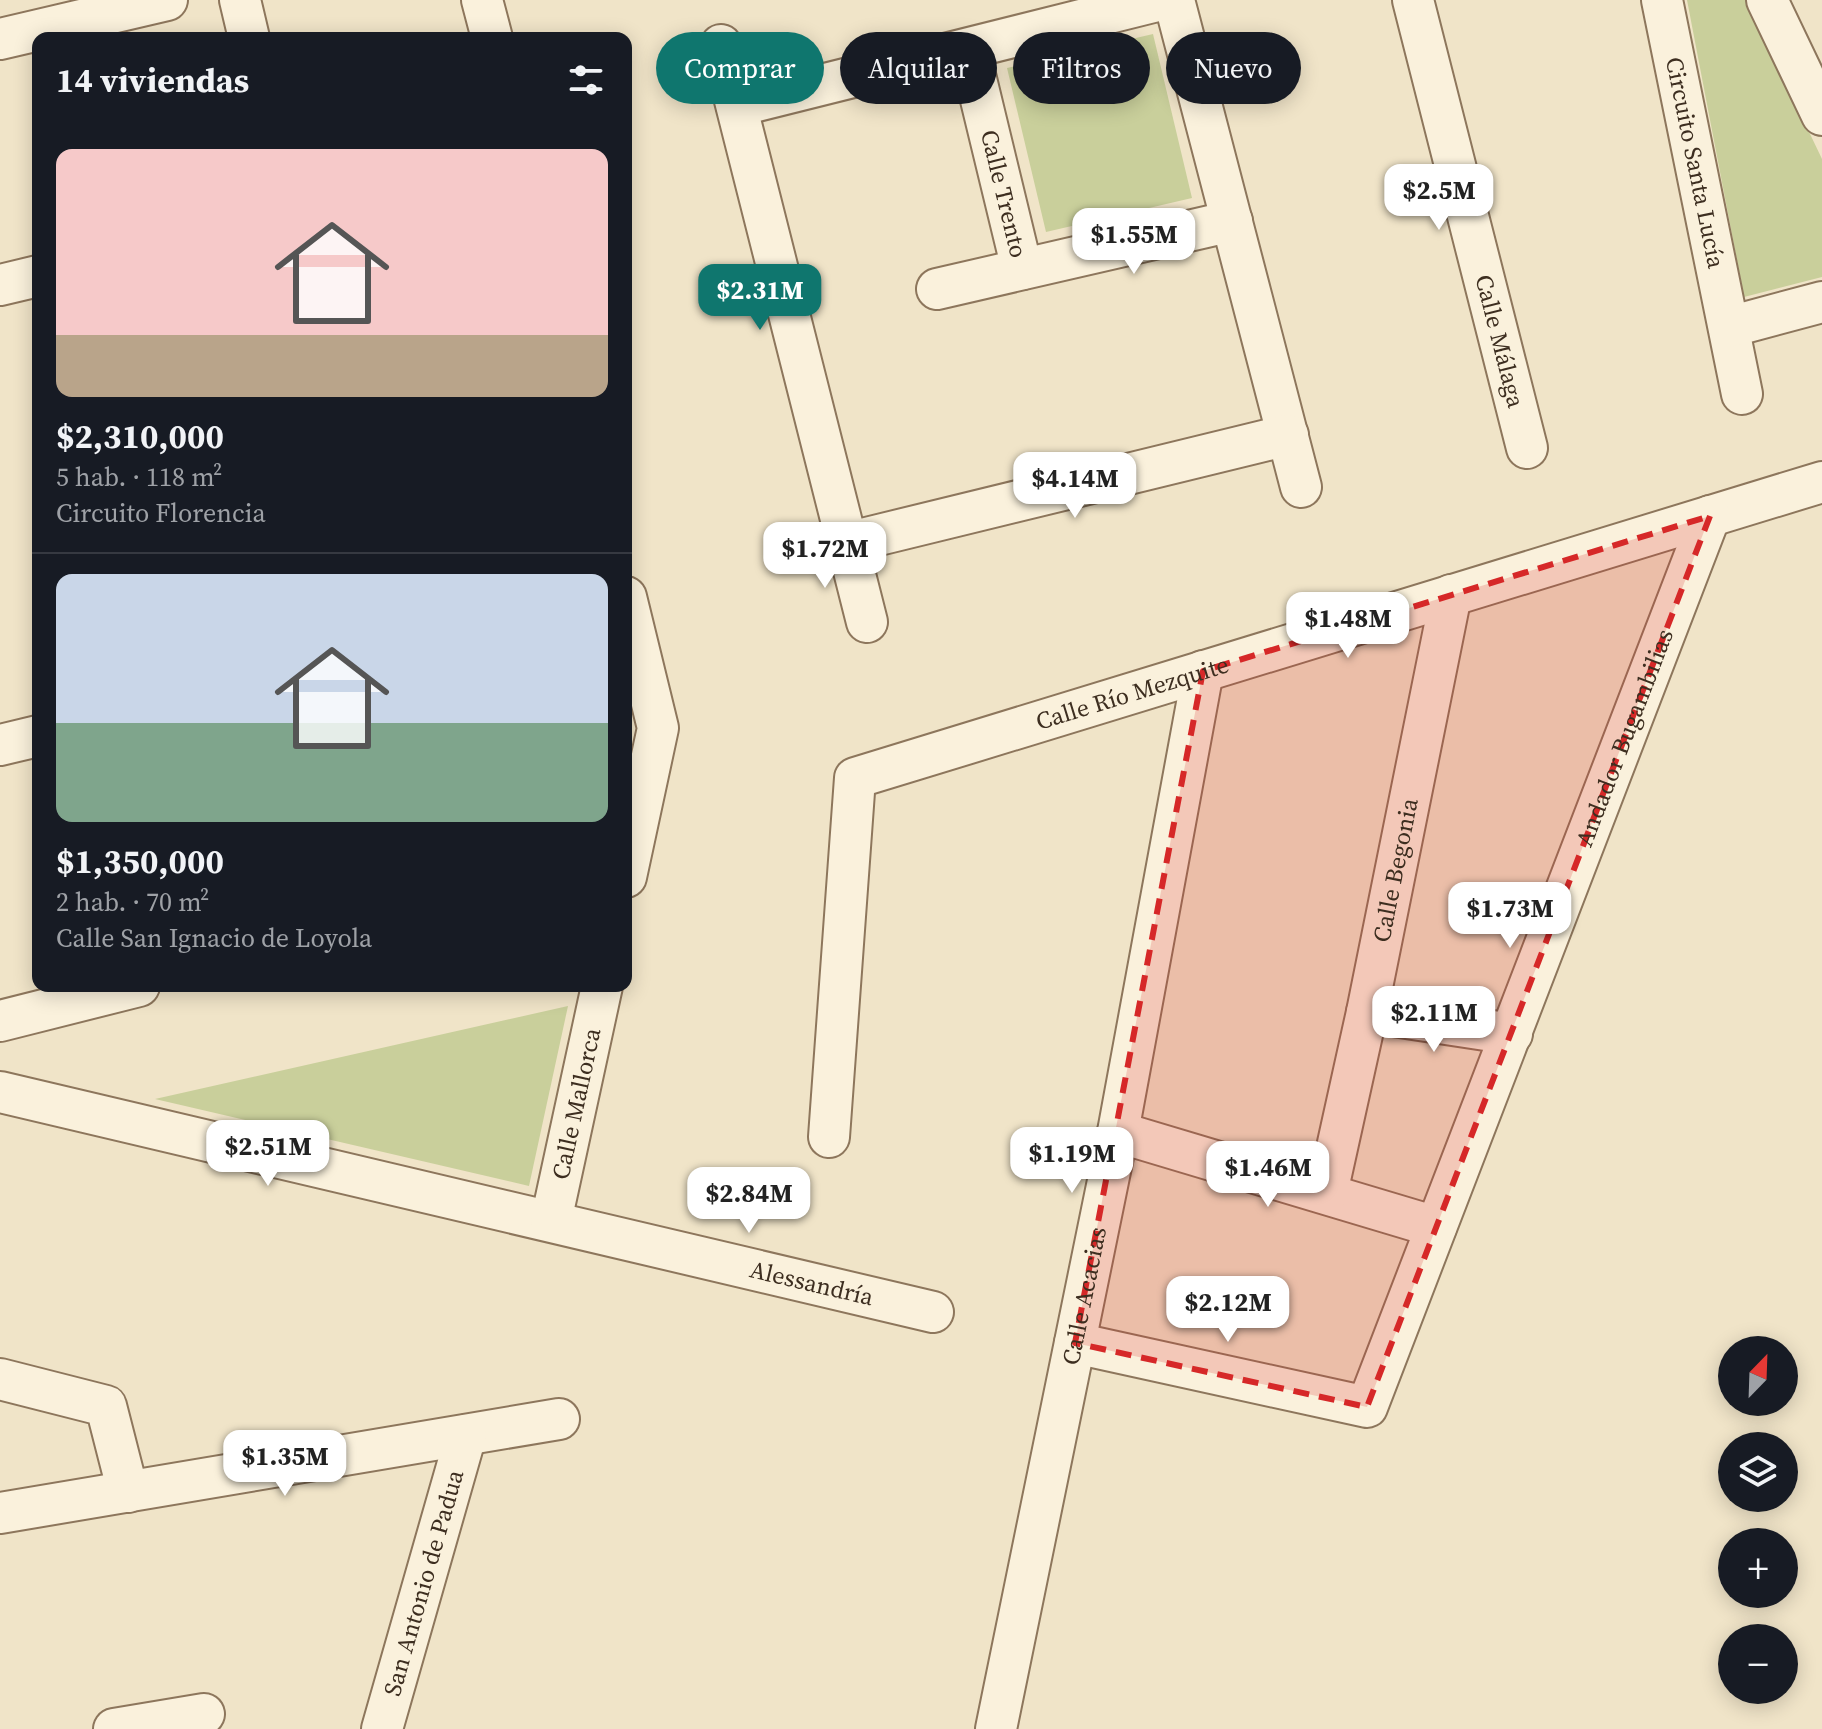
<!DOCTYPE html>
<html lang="es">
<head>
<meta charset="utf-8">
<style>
  :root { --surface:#171b24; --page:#20242c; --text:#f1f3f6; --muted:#9ea1a6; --line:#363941; --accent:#0f766e }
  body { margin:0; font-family:"Source Serif 4",serif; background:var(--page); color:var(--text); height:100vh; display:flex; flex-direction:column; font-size:30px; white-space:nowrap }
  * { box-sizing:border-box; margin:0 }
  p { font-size:26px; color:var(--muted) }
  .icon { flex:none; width:44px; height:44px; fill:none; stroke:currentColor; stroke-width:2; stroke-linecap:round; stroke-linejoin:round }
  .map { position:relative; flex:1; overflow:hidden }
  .details { position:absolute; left:32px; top:32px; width:600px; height:960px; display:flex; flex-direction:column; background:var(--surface); border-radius:16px; box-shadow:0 4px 20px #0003 }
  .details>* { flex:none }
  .top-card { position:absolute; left:656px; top:32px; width:760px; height:72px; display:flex; gap:16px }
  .needle { width:52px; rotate:23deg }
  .buttons { position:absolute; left:1718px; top:1336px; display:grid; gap:16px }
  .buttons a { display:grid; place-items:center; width:80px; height:80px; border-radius:50%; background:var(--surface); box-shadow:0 4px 20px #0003; font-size:40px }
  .price { position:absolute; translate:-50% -68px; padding:0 18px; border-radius:16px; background:#fff; color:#222; font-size:26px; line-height:52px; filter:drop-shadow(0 2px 4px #0008) }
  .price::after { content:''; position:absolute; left:50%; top:48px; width:24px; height:18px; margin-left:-12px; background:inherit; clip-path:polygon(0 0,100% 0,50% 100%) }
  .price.selected { background:var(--accent); color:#fff }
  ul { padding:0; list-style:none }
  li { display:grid; align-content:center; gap:16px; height:424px; padding:0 24px }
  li+li { border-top:2px solid var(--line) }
  li span { display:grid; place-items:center; height:248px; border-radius:16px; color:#555 }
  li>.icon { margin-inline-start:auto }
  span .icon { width:144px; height:144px; fill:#fffc; stroke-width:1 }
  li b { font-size:34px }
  h2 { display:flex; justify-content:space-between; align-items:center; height:96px; padding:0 24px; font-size:34px }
  .tag { padding:0 28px; border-radius:36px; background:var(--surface); box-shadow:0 4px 20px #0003; font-size:28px; line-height:72px }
  .tag.selected { background:var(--accent); color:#fff }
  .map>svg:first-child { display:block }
  .green { fill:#c9cf9b }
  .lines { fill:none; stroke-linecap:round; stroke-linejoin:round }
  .street-casing { stroke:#8d765c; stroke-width:44 }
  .street { stroke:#faf1dc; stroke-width:40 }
  .marked { fill:#d62828; fill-opacity:0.2; stroke:#d62828; stroke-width:6; stroke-dasharray:16 10; stroke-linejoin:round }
  .labels { text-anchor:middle; stroke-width:6; stroke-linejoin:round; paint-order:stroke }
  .street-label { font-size:24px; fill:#3d2e20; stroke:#f7eed8 }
</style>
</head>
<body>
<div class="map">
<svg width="1822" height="1729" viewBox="0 0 1822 1729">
  <rect width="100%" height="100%" fill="#f0e4c8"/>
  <path class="green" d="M1687,0h59l76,159v118l-78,20z
    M1153,34l39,164 -146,34 -39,-164z
    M568,1006l-39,180 -374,-87z"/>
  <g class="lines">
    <g class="street-casing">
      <g id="street">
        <path d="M240,0l9,38"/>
        <path d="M482,0l10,38"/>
        <path d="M1174,0l127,487"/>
        <path id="s1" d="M1413,0l114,448"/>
        <path id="s2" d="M1662,0l80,394"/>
        <path d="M1767,0l55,115"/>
        <path d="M0,39l167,-39"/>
        <path d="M721,45l146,577"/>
        <path id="s3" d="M969,50l53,219"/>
        <path d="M737,106l424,-106"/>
        <path d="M0,285l38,-9"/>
        <path d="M937,289l295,-68"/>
        <path d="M1729,327l93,-25"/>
        <path d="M846,543l442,-108"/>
        <path d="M626,597l32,131 -32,149"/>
        <path d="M0,745l38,-9"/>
        <path d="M1367,1012l145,22"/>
        <path d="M0,1021l139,-35"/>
        <path id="s4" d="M0,1092l933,220"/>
        <path d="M1118,1132l318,95"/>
        <path id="s5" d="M829,1137l26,-359 967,-296"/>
        <path id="s6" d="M1327,1193l40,-181 84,-417"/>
        <path id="s7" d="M551,1221l51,-235"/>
        <path id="s8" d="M1075,1343l292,64 343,-891"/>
        <path d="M0,1379l106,27 22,86"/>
        <path d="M0,1513l559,-94"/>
        <path d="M114,1729l90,-15"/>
        <path id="s9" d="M382,1729l84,-294"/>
        <path id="s10" d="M996,1729l122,-597 85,-461"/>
      </g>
    </g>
    <use href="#street" class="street"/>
  </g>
  <path class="marked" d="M1710,516l-343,891 -292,-64 128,-672z"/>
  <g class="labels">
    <g class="street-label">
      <text dy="8" stroke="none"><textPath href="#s2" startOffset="166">Circuito Santa Lucía</textPath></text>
      <text dy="8" stroke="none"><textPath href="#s3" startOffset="148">Calle Trento</textPath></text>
      <text dy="8" stroke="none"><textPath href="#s1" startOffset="352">Calle Málaga</textPath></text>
      <text dy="8" stroke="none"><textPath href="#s5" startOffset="650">Calle Río Mezquite</textPath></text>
      <text dy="8" stroke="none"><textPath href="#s8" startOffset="1016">Andador Bugambilias</textPath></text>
      <text dy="8" stroke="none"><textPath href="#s6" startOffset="330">Calle Begonia</textPath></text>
      <text dy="8" stroke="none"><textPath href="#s7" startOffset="120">Calle Mallorca</textPath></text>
      <text dy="8" stroke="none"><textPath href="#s4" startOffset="834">Alessandría</textPath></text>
      <text dy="8" stroke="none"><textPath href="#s10" startOffset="442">Calle Acacias</textPath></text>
      <text dy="8" stroke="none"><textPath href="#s9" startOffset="152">San Antonio de Padua</textPath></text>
    </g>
  </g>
</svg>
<div class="buttons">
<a><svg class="needle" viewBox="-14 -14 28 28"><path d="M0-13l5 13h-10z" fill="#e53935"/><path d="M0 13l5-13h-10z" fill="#9ea1a6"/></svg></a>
<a><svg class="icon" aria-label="layers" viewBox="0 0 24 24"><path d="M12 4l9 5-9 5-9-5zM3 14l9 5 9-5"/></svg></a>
<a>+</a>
<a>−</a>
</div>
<b class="price" style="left:1439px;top:232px">$2.5M</b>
<b class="price" style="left:1134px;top:276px">$1.55M</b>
<b class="price selected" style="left:760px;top:332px">$2.31M</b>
<b class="price" style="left:1075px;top:520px">$4.14M</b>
<b class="price" style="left:825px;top:590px">$1.72M</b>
<b class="price" style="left:1348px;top:660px">$1.48M</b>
<b class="price" style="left:1510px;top:950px">$1.73M</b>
<b class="price" style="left:1434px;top:1054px">$2.11M</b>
<b class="price" style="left:268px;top:1188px">$2.51M</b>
<b class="price" style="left:1072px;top:1195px">$1.19M</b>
<b class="price" style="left:1268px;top:1209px">$1.46M</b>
<b class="price" style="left:749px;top:1235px">$2.84M</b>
<b class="price" style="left:1228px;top:1344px">$2.12M</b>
<b class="price" style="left:285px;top:1498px">$1.35M</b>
<div class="top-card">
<a class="tag selected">Comprar</a>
<a class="tag">Alquilar</a>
<a class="tag">Filtros</a>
<a class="tag">Nuevo</a>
</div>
<section class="details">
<h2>14 viviendas<svg class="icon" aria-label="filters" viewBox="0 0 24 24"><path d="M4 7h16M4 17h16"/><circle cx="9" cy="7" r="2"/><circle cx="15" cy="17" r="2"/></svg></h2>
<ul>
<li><span style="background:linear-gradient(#f6c9c9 75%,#b9a48a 0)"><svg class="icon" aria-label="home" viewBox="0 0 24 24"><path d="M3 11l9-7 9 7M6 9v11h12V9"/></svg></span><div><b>$2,310,000</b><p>5 hab. · 118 m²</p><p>Circuito Florencia</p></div></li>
<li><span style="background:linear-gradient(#c9d6e8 60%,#7fa58c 0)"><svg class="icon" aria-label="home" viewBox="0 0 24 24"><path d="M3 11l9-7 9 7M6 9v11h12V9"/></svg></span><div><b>$1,350,000</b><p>2 hab. · 70 m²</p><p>Calle San Ignacio de Loyola</p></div></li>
</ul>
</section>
</div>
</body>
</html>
